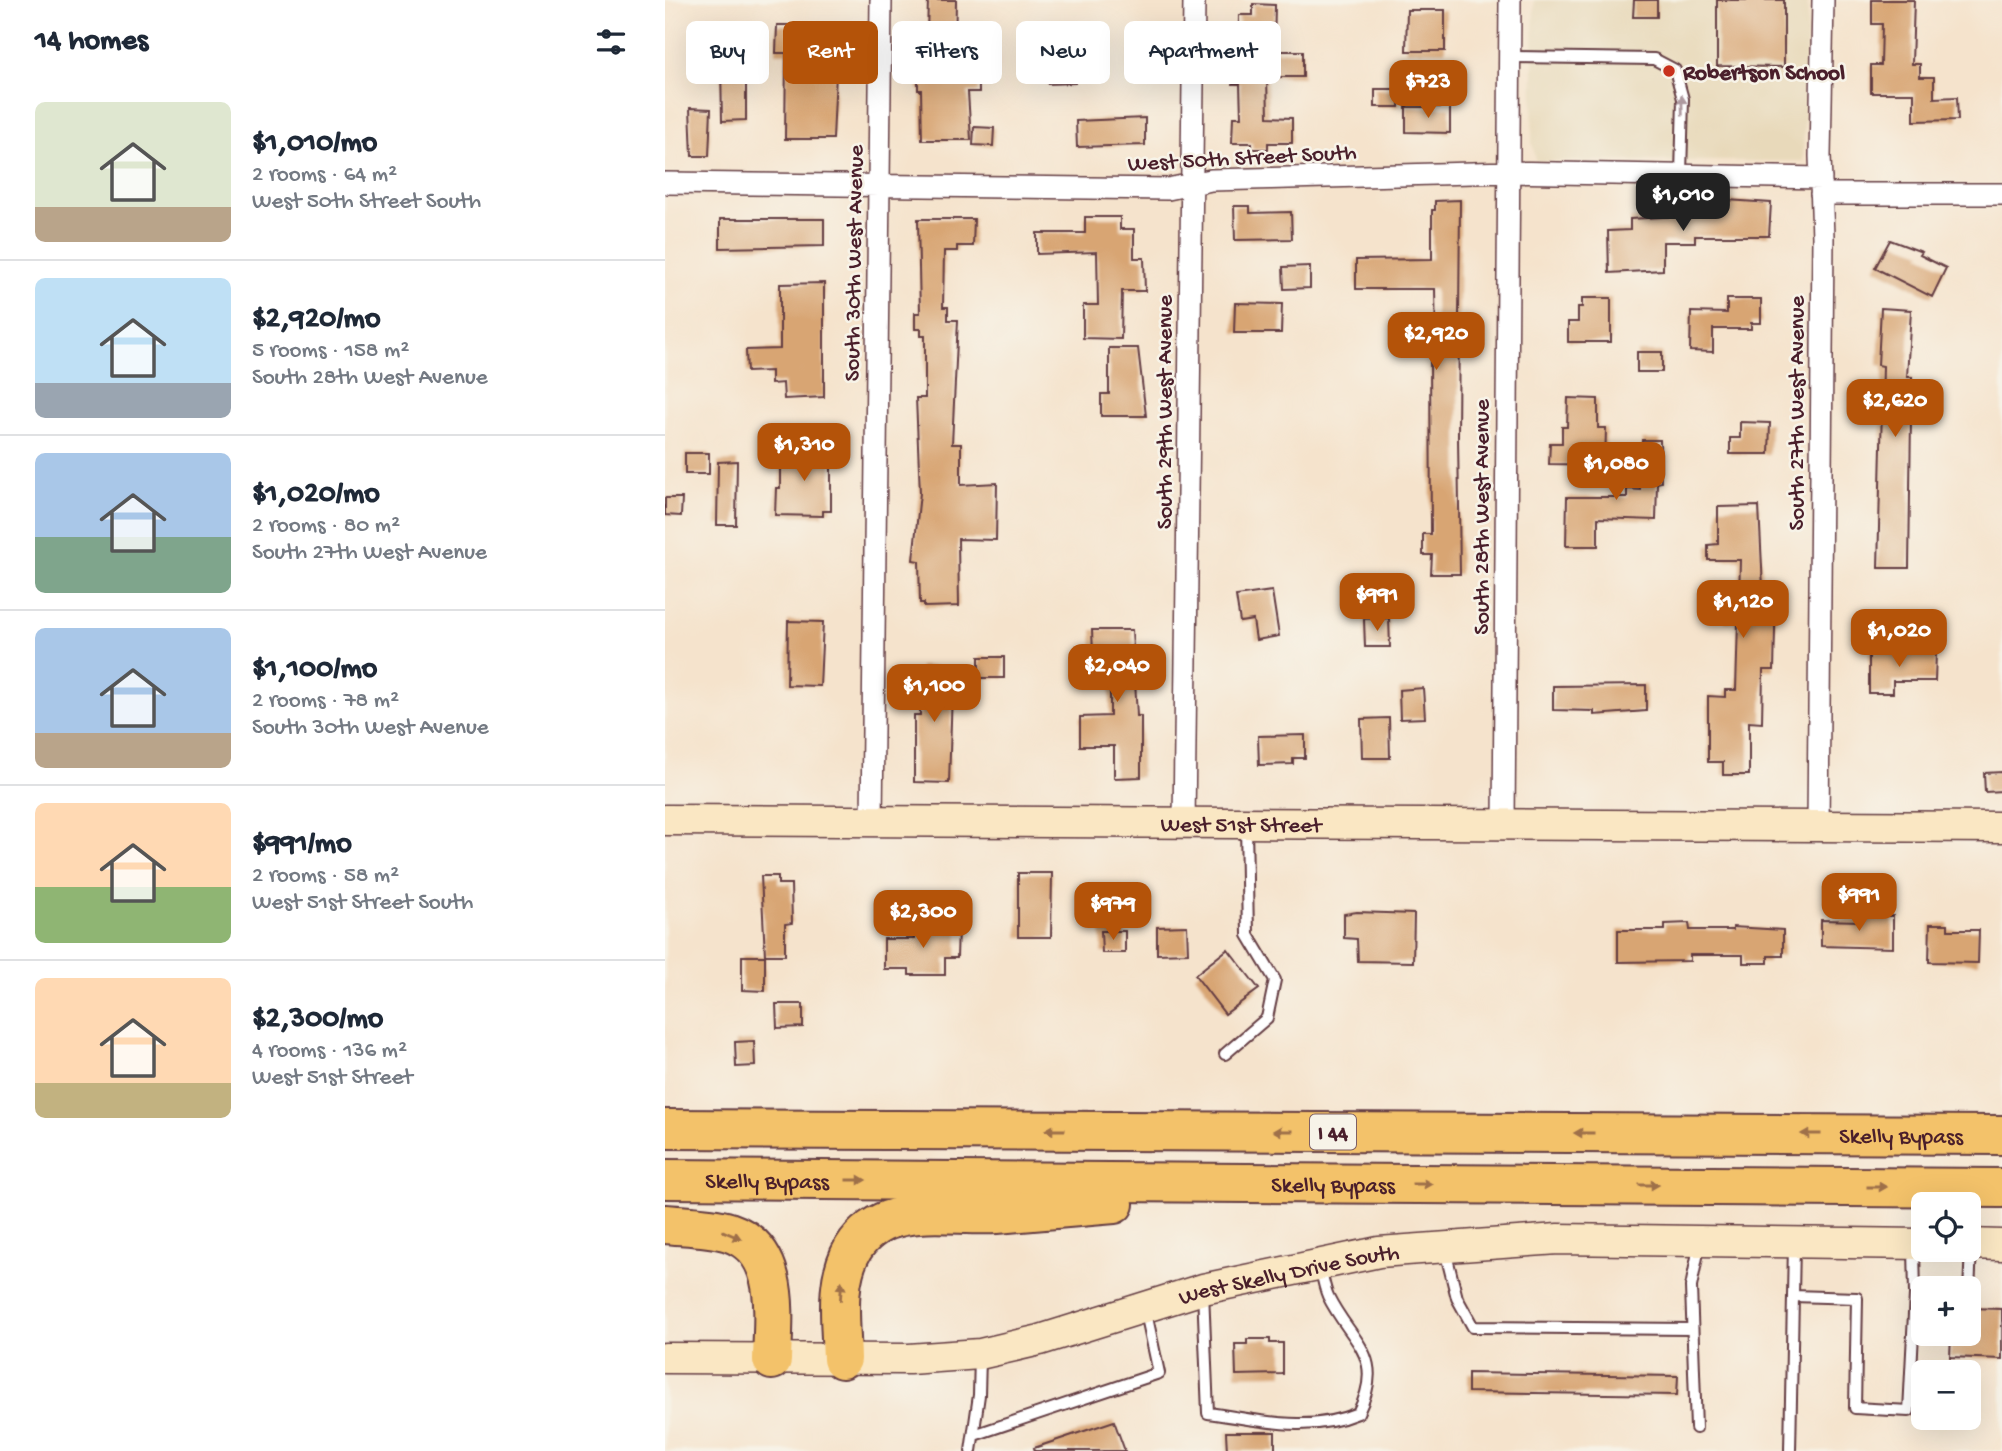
<!DOCTYPE html>
<html lang="en">
<head>
<meta charset="utf-8">
<style>
  :root { --surface:#fff; --page:#f6f6f7; --text:#1f2937; --muted:#747a83; --line:#e0e1e3; --accent:#b45309 }
  body { margin:0; font-family:"Gochi Hand",sans-serif; background:var(--page); color:var(--text); height:100vh; display:flex; flex-direction:column; font-size:26px; white-space:nowrap }
  * { box-sizing:border-box; margin:0 }
  p { font-size:23px; color:var(--muted) }
  .icon { flex:none; width:38px; height:38px; fill:none; stroke:currentColor; stroke-width:2; stroke-linecap:round; stroke-linejoin:round }
  .map { position:relative; flex:1; overflow:hidden }
  .sheet { display:flex; flex-direction:column; background:var(--surface); width:665px }
  .sheet>* { flex:none }
  .guide { position:absolute; left:21px; top:21px; width:665px; height:63px; display:flex; gap:14px }
  .controls { position:absolute; left:1246px; top:1192px; display:grid; gap:14px }
  .controls a { display:grid; place-items:center; width:70px; height:70px; border-radius:10px; background:var(--surface); box-shadow:0 7px 28px #0002; font-size:35px }
  .price { position:absolute; translate:-50% -60px; padding:0 16px; border-radius:14px; background:var(--accent); color:#fff; font-size:23px; line-height:46px; filter:drop-shadow(0 2px 4px #0008) }
  .price::after { content:''; position:absolute; left:50%; top:42px; width:21px; height:16px; margin-left:-10px; background:inherit; clip-path:polygon(0 0,100% 0,50% 100%) }
  .price.active { background:#222; color:#fff }
  ul { padding:0; list-style:none }
  li { display:flex; align-items:center; gap:21px; height:175px; padding:0 35px }
  li+li { border-top:2px solid var(--line) }
  li span { display:grid; place-items:center; flex:none; width:196px; height:140px; border-radius:10px; color:#555 }
  li>.icon { margin-inline-start:auto }
  span .icon { width:84px; height:84px; fill:#fffc; stroke-width:1 }
  li b { font-size:30px }
  h2 { display:flex; justify-content:space-between; align-items:center; height:84px; padding:0 35px; font-size:30px }
  .tag { padding:0 24px; border-radius:10px; background:var(--surface); box-shadow:0 7px 28px #0002; font-size:24px; line-height:63px }
  .tag.active { background:var(--accent); color:#fff }
  main { display:flex; flex:1; min-height:0 }
  .map>svg:first-child { display:block }
  .built { fill:#e8d9ba }
  .building { fill:#d8a573 }
  .lines { fill:none; stroke-linecap:round; stroke-linejoin:round }
  .lane-casing { stroke:#643c43; stroke-width:14 }
  .street-casing { stroke:#643c43; stroke-width:24 }
  .secondary-casing { stroke:#643c43; stroke-width:33 }
  .highway-casing { stroke:#643c43; stroke-width:42 }
  .lane { stroke:#fff; stroke-width:10 }
  .street { stroke:#fff; stroke-width:21 }
  .secondary { stroke:#fae7c3; stroke-width:30 }
  .highway { stroke:#f3c26a; stroke-width:38 }
  .oneway { fill:#ae9aa0 }
  .oneway2 { fill:#9e704a }
  .poi-dot { fill:#c8321e; stroke:#f7f3e8; stroke-width:2.5 }
  .labels { text-anchor:middle; stroke-width:5; stroke-linejoin:round; paint-order:stroke }
  .shield { fill:#f7f3e8; stroke:#7e5f64; stroke-width:2 }
  .shield-label { font-size:21px; font-weight:bold; fill:#4a1f2b }
  .poi-label { font-size:23px; font-weight:bold; fill:#4a1f2b; stroke:#f7f3e8; text-anchor:start }
  .street-label { font-size:23px; fill:#4a1f2b; stroke:#f7f3e8 }
</style>
</head>
<body>
<main>
<section class="sheet">
<h2>14 homes<svg class="icon" aria-label="filters" viewBox="0 0 24 24"><path d="M4 7h16M4 17h16"/><circle cx="9" cy="7" r="2"/><circle cx="15" cy="17" r="2"/></svg></h2>
<ul>
<li><span style="background:linear-gradient(#dfe7d0 75%,#b9a48a 0)"><svg class="icon" aria-label="home" viewBox="0 0 24 24"><path d="M3 11l9-7 9 7M6 9v11h12V9"/></svg></span><div><b>$1,010/mo</b><p>2 rooms · 64 m²</p><p>West 50th Street South</p></div></li>
<li><span style="background:linear-gradient(#bfe0f5 75%,#9aa5b1 0)"><svg class="icon" aria-label="home" viewBox="0 0 24 24"><path d="M3 11l9-7 9 7M6 9v11h12V9"/></svg></span><div><b>$2,920/mo</b><p>5 rooms · 158 m²</p><p>South 28th West Avenue</p></div></li>
<li><span style="background:linear-gradient(#a9c7e8 60%,#7fa58c 0)"><svg class="icon" aria-label="home" viewBox="0 0 24 24"><path d="M3 11l9-7 9 7M6 9v11h12V9"/></svg></span><div><b>$1,020/mo</b><p>2 rooms · 80 m²</p><p>South 27th West Avenue</p></div></li>
<li><span style="background:linear-gradient(#a9c7e8 75%,#b9a48a 0)"><svg class="icon" aria-label="home" viewBox="0 0 24 24"><path d="M3 11l9-7 9 7M6 9v11h12V9"/></svg></span><div><b>$1,100/mo</b><p>2 rooms · 78 m²</p><p>South 30th West Avenue</p></div></li>
<li><span style="background:linear-gradient(#ffd9b3 60%,#8fb573 0)"><svg class="icon" aria-label="home" viewBox="0 0 24 24"><path d="M3 11l9-7 9 7M6 9v11h12V9"/></svg></span><div><b>$991/mo</b><p>2 rooms · 58 m²</p><p>West 51st Street South</p></div></li>
<li><span style="background:linear-gradient(#ffd9b3 75%,#c2b280 0)"><svg class="icon" aria-label="home" viewBox="0 0 24 24"><path d="M3 11l9-7 9 7M6 9v11h12V9"/></svg></span><div><b>$2,300/mo</b><p>4 rooms · 136 m²</p><p>West 51st Street</p></div></li>
</ul>
</section>
<div class="map">
<svg width="1337" height="1451" viewBox="0 0 1337 1451">
  <rect width="100%" height="100%" fill="#f7f3e8"/>
  <filter id="ink" filterUnits="userSpaceOnUse"><feTurbulence type="fractalNoise" baseFrequency=".0143" numOctaves="2"/><feDisplacementMap in="SourceGraphic" scale="14" xChannelSelector="R" yChannelSelector="G"/><feConvolveMatrix kernelMatrix="1 2 1 2 8 2 1 2 1" color-interpolation-filters="sRGB"/></filter>
  <filter id="wash" filterUnits="userSpaceOnUse"><feTurbulence type="fractalNoise" baseFrequency=".00686" numOctaves="4" result="noise"/><feDisplacementMap in="SourceGraphic" scale="28" xChannelSelector="R" yChannelSelector="G"/><feGaussianBlur stdDeviation="1.57" result="paint"/><feColorMatrix in="noise" values="0 0 0 0 0 0 0 0 0 0 0 0 0 0 0 0 0 1.4 0 .05"/><feComposite in="paint" operator="in"/></filter>
  <g filter="url(#wash)">
    <rect width="100%" height="100%" fill="#f5e3cc"/>
    <path class="built" d="M869,0h274l-5,161h-267l-4,-19z"/>
    <g id="blocks">
      <path class="building" d="M263,0h28l-1,49h23l1,43h-11l3,48h-49l-1,-50h-3v-17l8,-2z
        M969,0h23v17h-24z
        M1052,0h67v67l-67,-1z
        M1207,0h42l-2,64h8v13h14v21l23,-1 1,23 -44,1v-28h-43v-28h10l1,-41h-10z
        M588,4l22,1 -1,46h29v26h-36l1,40 24,1v25h-24v6h-16v-6h-20l1,-26h8l-1,-33h-7v-17h5l1,-52h14z
        M742,10h38v41h-39z
        M112,25h39v5h5v43h15l-3,66h-48l1,-86h-10z
        M409,47l1,36 -27,1v-36z
        M56,65h25v55l-24,1z
        M710,89h25l-1,18h-24z
        M741,107h44v26l-44,-1z
        M25,108l21,1 -2,47h-17z
        M480,118v27l-68,2 -1,-26z
        M309,127l20,1 -1,18 -20,-1z
        M1047,199l59,4 -2,33h-74v6h-32v28l-54,3 -1,-42 22,-1v-11l81,-5z
        M795,200l-2,237 2,137h-29l1,-19h-9v-21h8l-1,-182 3,-9h3l-1,-54h-79v-29l76,-1v-49h3v-9z
        M569,206h16v7l41,-1 1,27 -57,1z
        M420,217h35v12h14v29h10l1,33h-23l-1,48 -38,-1v-33h15l-1,-53 -60,2v-21h48z
        M55,219h104v27l-104,2z
        M253,219h56l-1,27h-16v5h-13l-1,56h5v13h10l-6,124h9v41l36,-2 -1,57 -38,-1 1,67 -35,1v-4h-4l-1,-42 -6,-1 7,-67 -4,-95h9v-62h-4v-7h-6v-16h5z
        M1225,240l32,12 -2,3 26,13 -14,29 -57,-29z
        M645,266v22l-26,1 -1,-22z
        M159,283v114l-40,2 -1,-16 -12,1v-13l-24,1 -1,-22 34,-1v-65z
        M917,298h29v44h-43v-20h10v-15h4z
        M1062,299h34v24h-10v6h-38v23l-23,-1 1,-39 36,1z
        M570,303l47,1 -1,29h-47z
        M1216,308l30,2 -4,67h5l-1,20h9l-1,19h-8l-2,152h-31l5,-202 -5,-1z
        M444,348h29l8,68h-45v-22h8z
        M972,352h25v20h-25z
        M903,398l30,1v29h8l-1,37 -56,-1 1,-21h12v-16h5z
        M1075,422l30,1 -1,31h-39v-16h10z
        M977,440h18l1,42 -4,1 -1,37 -58,-2v28h-32l1,-49h60v-8l13,1z
        M115,449h51v62h-8v5l-48,-1 1,-27h4z
        M20,453h24v21h-24z
        M72,461l-1,64h-19l1,-63z
        M0,498h17l-1,18 -16,-1z
        M1094,506l4,82 13,1 -2,81h-11l-1,53 -13,-1v53h-26v-13h-15v-66l17,1v-7h11l2,-68h-13v-22h14l1,-40h-32v-15l10,-1v-37z
        M607,591l7,45 -23,4 -3,-20 -13,2 -4,-26z
        M724,618l1,29h-25l-1,-28z
        M123,621l35,1 -3,64 -33,-1z
        M427,630h40l5,86h4v61l-27,1v-32h-34v-29l30,-1v-38h-9v-25h-8z
        M1204,651l67,1 -1,29h-42v12h-24z
        M314,657h25v21h-25z
        M255,666l39,2v23h-7l-3,92 -35,-1v-67h6z
        M981,685v26l-52,4v-4l-41,-1v-24z
        M758,688l2,30 -25,1 -1,-29z
        M724,718l1,40h-28l-1,-39z
        M640,735v23h-12v6l-34,1 -1,-29z
        M1337,772v19l-17,1 -1,-19z
        M353,873h34l-1,64h-33z
        M96,876h17v8h13l1,39 -7,1v31h-20z
        M692,912l57,2 -1,48 -55,-1 -1,-22 -13,-1v-24z
        M1195,916h33v32l-72,-2v-26l39,1z
        M257,918l20,1v9h16l-1,30h-12v17h-36v-6h-25v-30h30v-11h8z
        M1024,923l1,7h43v-3l50,3v26h-15v7h-25v-8h-53v6l-72,1v-32h47v-6z
        M1265,924h18v6h31l-1,33 -49,-1z
        M522,926l1,27 -31,1v-27z
        M436,931h24v22h-23z
        M563,949l31,40 -34,25 -30,-39z
        M77,956h23v35l-23,-1z
        M111,1004h27v23l-26,1z
        M89,1041l1,25 -19,1 -1,-25z
        M1304,1308l33,1v50l-52,-2 1,-23h18z
        M582,1339h23v4h13v31l-47,1 -1,-31h12z
        M803,1373l210,3 -1,19 -209,-3z
        M449,1421l11,30h-90l-1,-3z
        M561,1432h49v19h-48z"/>
    </g>
  </g>
  <g filter="url(#ink)">
    <use href="#blocks" fill-opacity="0" stroke="#643c43" stroke-width="2"/>
    <g class="lines">
      <g class="lane-casing">
        <path id="lane" d="M845,57l144,2 21,11 8,29 -2,75
          M560,1054l42,-36 8,-38 -27,-45 -2,-110
          M1249,1247l1,47h8
          M780,1250l12,48 16,29 219,2
          M538,1291l5,122c53,7 99,21 150,0 29,-58 -7,-70 -30,-117 -4,-9 -6,-21 -8,-31
          M1304,1293l2,-47
          M1128,1296l64,2 -2,110 54,3 6,-117
          M1031,1428l-5,-141 9,-45
          M309,1435l185,-62 -14,-65
          M306,1451l8,-56 1,-38
          M1125,1451l4,-207"/>
      </g>
      <g class="street-casing">
        <path id="street" d="M0,183l503,6 43,-9 298,-8 312,6
          M1156,194h181
          M207,821l9,-821
          M519,824l10,-824
          M839,825l6,-825
          M1153,827l5,-590 -3,-81 3,-156"/>
      </g>
      <g class="secondary-casing">
        <g id="secondary">
          <path id="s1" d="M0,820l1337,7"/>
          <path d="M1304,1244l33,1"/>
          <path id="s2" d="M0,1358l244,1 71,-5 60,-14 163,-51 176,-37 179,-13 365,5"/>
        </g>
      </g>
      <g class="highway-casing">
        <g id="highway">
          <path id="s3" d="M0,1129l1337,6"/>
          <path id="s4" d="M0,1179l1337,9"/>
          <path d="M0,1224c21,2 44,2 64,8 54,18 44,84 43,128"/>
          <path d="M177,1359c-1,-36 -8,-78 11,-110 9,-15 25,-27 42,-31 32,-9 69,-2 102,-4 39,-3 78,-7 117,-10"/>
        </g>
      </g>
      <use href="#lane" class="lane"/>
      <use href="#street" class="street"/>
      <use href="#secondary" class="secondary"/>
      <use href="#highway" class="highway"/>
    </g>
    <defs><path id="oneway-solid" d="M-6-.8H1V-3.2L6.5 0L1 3.2V.8H-6Z" transform="scale(1.75)"/></defs>
    <use class="oneway" href="#oneway-solid" transform="translate(1017 105) rotate(-92)"/>
    <g class="oneway2">
      <use href="#oneway-solid" transform="translate(390 1130) rotate(-180)"/>
      <use href="#oneway-solid" transform="translate(618 1131) rotate(-180)"/>
      <use href="#oneway-solid" transform="translate(919 1133) rotate(-180)"/>
      <use href="#oneway-solid" transform="translate(1146 1134) rotate(-180)"/>
      <use href="#oneway-solid" transform="translate(191 1180)"/>
      <use href="#oneway-solid" transform="translate(757 1184)"/>
      <use href="#oneway-solid" transform="translate(984 1185)"/>
      <use href="#oneway-solid" transform="translate(1212 1187)"/>
      <use href="#oneway-solid" transform="translate(67 1235) rotate(23)"/>
      <use href="#oneway-solid" transform="translate(176 1291) rotate(-86)"/>
    </g>
  </g>
  <circle class="poi-dot" cx="1004" cy="71" r="7"/>
  <g class="labels">
    <rect class="shield" x="645" y="1114.5" width="46" height="35" rx="5"/>
    <g class="shield-label">
      <text x="668" y="1139">I 44</text>
    </g>
    <g class="poi-label">
      <text x="1018" y="79">Robertson School</text>
    </g>
    <g class="street-label">
      <text transform="translate(577 156) rotate(-3)" y="8">West 50th Street South</text>
      <text transform="translate(187 263) rotate(-89)" y="8">South 30th West Avenue</text>
      <text transform="translate(498 412) rotate(-90)" y="8">South 29th West Avenue</text>
      <text transform="translate(1130 413) rotate(-90)" y="8">South 27th West Avenue</text>
      <text transform="translate(815 517) rotate(-90)" y="8">South 28th West Avenue</text>
      <text dy="8" stroke="none"><textPath href="#s1" startOffset="576">West 51st Street</textPath></text>
      <text dy="8" stroke="none"><textPath href="#s3" startOffset="1236">Skelly Bypass</textPath></text>
      <text dy="8" stroke="none"><textPath href="#s4" startOffset="102">Skelly Bypass</textPath></text>
      <text dy="8" stroke="none"><textPath href="#s4" startOffset="668">Skelly Bypass</textPath></text>
      <text dy="8" stroke="none"><textPath href="#s2" startOffset="635">West Skelly Drive South</textPath></text>
    </g>
  </g>
</svg>
<div class="controls">
<a><svg class="icon" aria-label="locate" viewBox="0 0 24 24"><circle cx="12" cy="12" r="6"/><path d="M12 2v4M12 18v4M2 12h4M18 12h4"/></svg></a>
<a>+</a>
<a>−</a>
</div>
<b class="price" style="left:763px;top:120px">$723</b>
<b class="price active" style="left:1018px;top:233px">$1,010</b>
<b class="price" style="left:771px;top:372px">$2,920</b>
<b class="price" style="left:1230px;top:439px">$2,620</b>
<b class="price" style="left:139px;top:483px">$1,310</b>
<b class="price" style="left:951px;top:502px">$1,080</b>
<b class="price" style="left:712px;top:633px">$991</b>
<b class="price" style="left:1078px;top:640px">$1,120</b>
<b class="price" style="left:1234px;top:669px">$1,020</b>
<b class="price" style="left:452px;top:704px">$2,040</b>
<b class="price" style="left:269px;top:724px">$1,100</b>
<b class="price" style="left:1194px;top:933px">$991</b>
<b class="price" style="left:448px;top:942px">$979</b>
<b class="price" style="left:258px;top:950px">$2,300</b>
<div class="guide">
<a class="tag">Buy</a>
<a class="tag active">Rent</a>
<a class="tag">Filters</a>
<a class="tag">New</a>
<a class="tag">Apartment</a>
</div>
</div>
</main>
</body>
</html>
